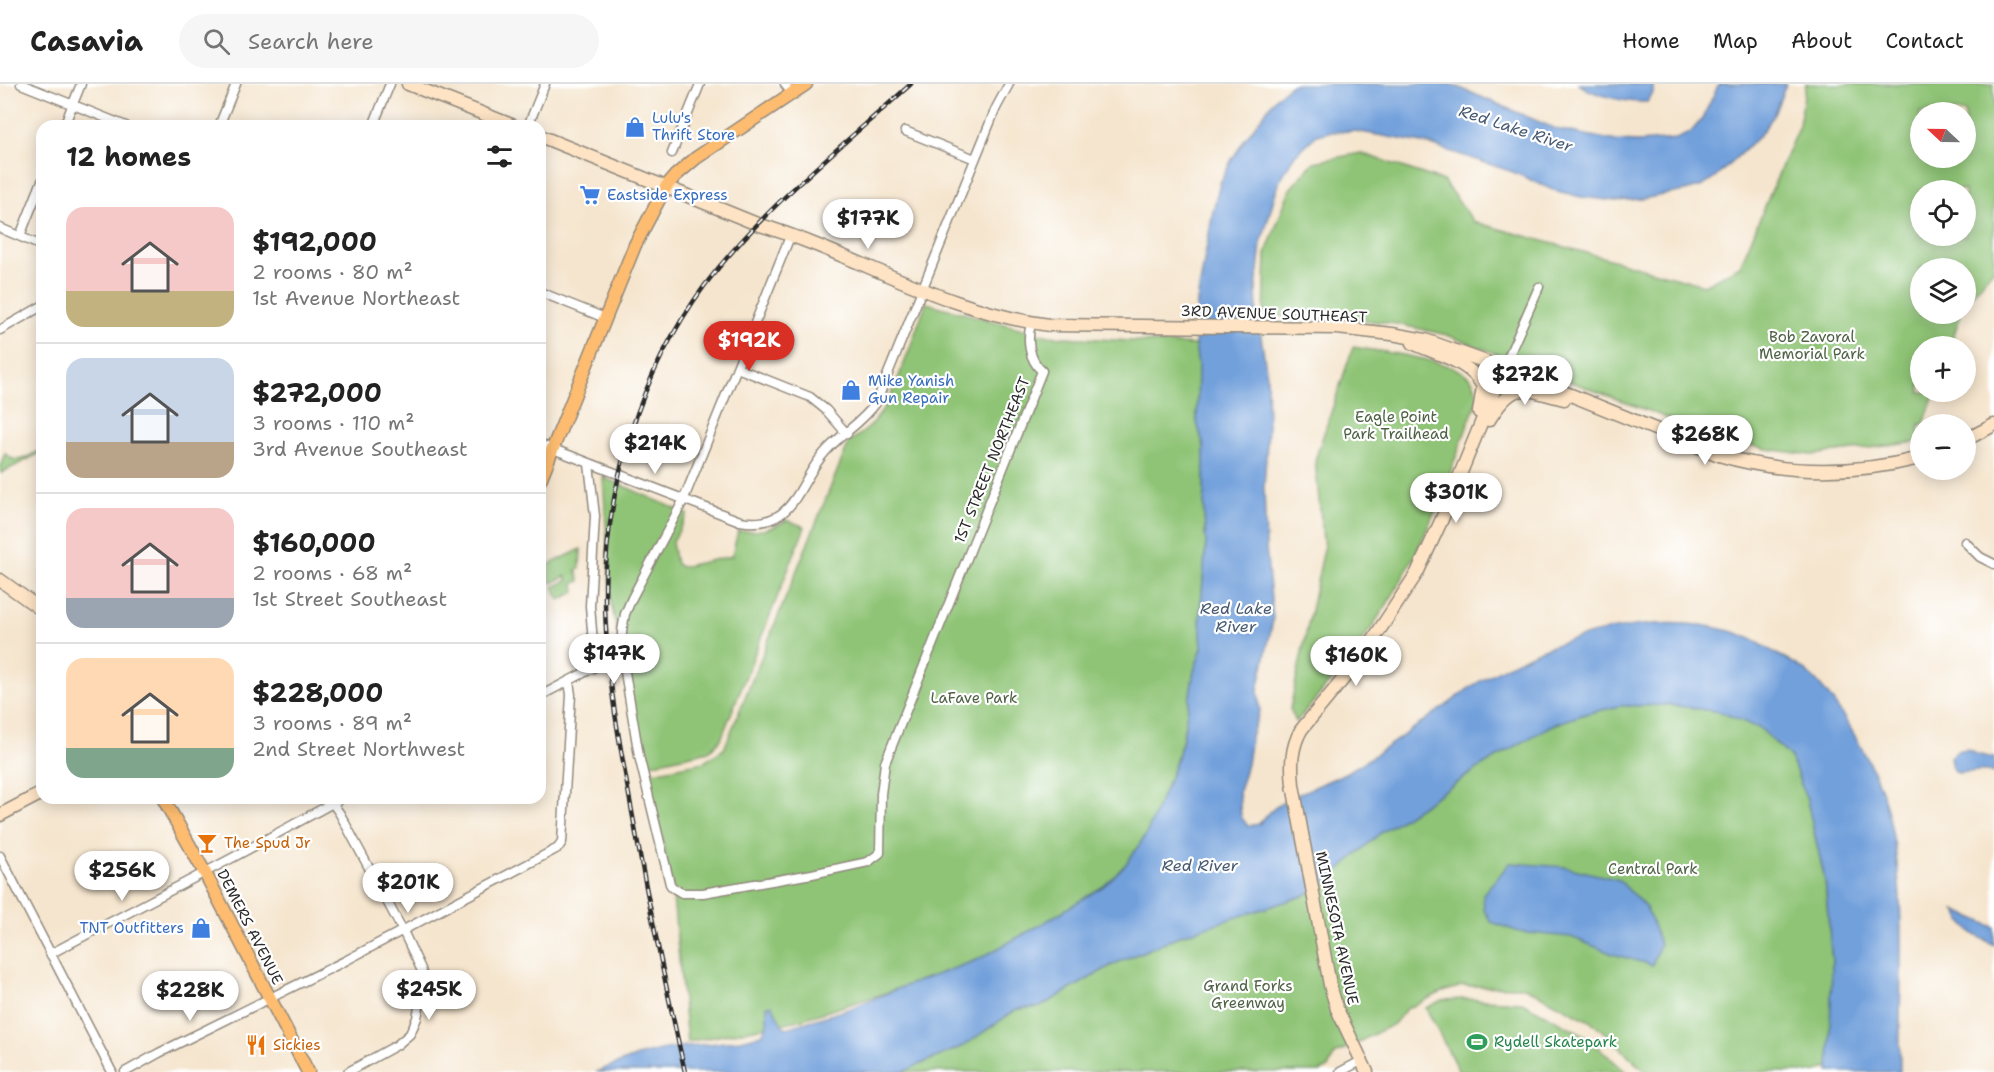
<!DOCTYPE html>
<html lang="en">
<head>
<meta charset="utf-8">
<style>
  :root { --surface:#fff; --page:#f6f6f6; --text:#222; --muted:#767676; --line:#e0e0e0; --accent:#d93025 }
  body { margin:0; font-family:"Shantell Sans",sans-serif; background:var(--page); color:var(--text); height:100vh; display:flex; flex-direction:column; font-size:22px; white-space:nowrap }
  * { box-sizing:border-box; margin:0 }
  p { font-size:20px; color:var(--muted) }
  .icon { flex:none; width:33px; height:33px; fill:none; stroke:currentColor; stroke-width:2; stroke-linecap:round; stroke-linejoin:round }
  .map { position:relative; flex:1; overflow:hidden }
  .drawer { position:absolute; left:36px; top:36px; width:510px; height:684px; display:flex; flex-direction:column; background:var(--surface); border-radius:18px; box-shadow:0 3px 15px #0003 }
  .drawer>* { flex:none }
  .needle { width:39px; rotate:292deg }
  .fabs { position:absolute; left:1910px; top:18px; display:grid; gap:12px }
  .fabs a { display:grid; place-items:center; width:66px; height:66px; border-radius:50%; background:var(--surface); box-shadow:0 3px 15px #0003; font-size:30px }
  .price { position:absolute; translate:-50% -51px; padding:0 14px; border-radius:21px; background:#fff; color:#222; font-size:20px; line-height:39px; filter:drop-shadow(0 2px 3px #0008) }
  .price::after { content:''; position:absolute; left:50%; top:36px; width:18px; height:14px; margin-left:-9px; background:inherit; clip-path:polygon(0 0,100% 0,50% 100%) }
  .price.selected { background:var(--accent); color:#fff }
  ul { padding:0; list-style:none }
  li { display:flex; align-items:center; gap:18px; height:150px; padding:0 30px }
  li+li { border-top:2px solid var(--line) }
  li span { display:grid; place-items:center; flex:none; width:168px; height:120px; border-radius:18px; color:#555 }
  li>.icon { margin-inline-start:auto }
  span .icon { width:72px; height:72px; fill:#fffc; stroke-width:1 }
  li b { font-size:26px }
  h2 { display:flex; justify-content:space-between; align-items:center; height:72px; padding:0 30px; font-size:26px }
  header { display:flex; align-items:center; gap:36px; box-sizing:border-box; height:84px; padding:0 30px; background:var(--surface); border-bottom:2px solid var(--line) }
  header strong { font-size:28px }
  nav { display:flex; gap:33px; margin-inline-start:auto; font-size:21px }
  .search { width:420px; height:54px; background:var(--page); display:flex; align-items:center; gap:15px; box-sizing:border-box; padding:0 21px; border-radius:33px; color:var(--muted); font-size:22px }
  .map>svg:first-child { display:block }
  .green { fill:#8fc476; stroke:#5d7850; stroke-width:1.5; fill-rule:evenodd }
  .water { fill:#72a0db; stroke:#4e6683; stroke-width:1.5 }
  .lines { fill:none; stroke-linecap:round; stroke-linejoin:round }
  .street-casing { stroke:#90887c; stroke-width:11 }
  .secondary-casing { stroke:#90887c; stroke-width:15 }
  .primary-casing { stroke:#90887c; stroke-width:15 }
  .street { stroke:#fff; stroke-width:8 }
  .secondary { stroke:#fee4c5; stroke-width:12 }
  .primary { stroke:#fdbc6f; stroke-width:12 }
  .rail-casing { stroke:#2b2b2b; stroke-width:4.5 }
  .rail { stroke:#fff; stroke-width:2; stroke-dasharray:7; stroke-linecap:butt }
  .labels { text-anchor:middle; stroke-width:4.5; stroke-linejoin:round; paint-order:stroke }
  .shop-label { font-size:15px; fill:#366cbe; stroke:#fff; text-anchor:start }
  .street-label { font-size:15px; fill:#2b2b2b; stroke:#fff }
  .park-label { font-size:15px; fill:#4e6145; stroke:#fff }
  .food-label { font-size:15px; fill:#c56008; stroke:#fff; text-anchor:start }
  .leisure-label { font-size:15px; fill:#27864d; stroke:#fff; text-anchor:start }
  .water-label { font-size:16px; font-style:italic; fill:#475a71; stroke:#fff }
</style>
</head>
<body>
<header>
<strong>Casavia</strong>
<div class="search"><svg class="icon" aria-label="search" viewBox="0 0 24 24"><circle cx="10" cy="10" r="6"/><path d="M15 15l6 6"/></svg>Search here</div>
<nav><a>Home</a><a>Map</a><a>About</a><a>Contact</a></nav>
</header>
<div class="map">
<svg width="1994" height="988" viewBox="0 0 1994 988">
  <rect width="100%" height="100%" fill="#fff"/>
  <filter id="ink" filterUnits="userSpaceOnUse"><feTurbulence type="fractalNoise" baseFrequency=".0167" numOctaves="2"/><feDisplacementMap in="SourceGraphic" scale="12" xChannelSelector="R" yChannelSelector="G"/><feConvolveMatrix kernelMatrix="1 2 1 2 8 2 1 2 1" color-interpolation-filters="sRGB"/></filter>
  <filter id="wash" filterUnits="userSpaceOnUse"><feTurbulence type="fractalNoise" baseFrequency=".008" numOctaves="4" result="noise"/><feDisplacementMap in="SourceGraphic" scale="24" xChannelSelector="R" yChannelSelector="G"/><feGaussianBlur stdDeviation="1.35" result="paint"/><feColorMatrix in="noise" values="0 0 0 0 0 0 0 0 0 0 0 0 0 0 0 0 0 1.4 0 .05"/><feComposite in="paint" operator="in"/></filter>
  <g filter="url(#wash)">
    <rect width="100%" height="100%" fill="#f5e5ce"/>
    <path class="green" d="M1806,0h188v185l-29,34v-35h-45v46h41l-11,32h-30v46h15l-11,32h-4l-2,18 -106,13 -45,-6 -47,-11 -273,-103 -50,-11 -62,-7 -71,-1 2,-63 24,-64 24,-27 47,-9 82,28 31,41 230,63 36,-19 59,-141zM1920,28h45v46h-45zM1920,106h45v46h-45z
      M926,219l123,33 146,9 3,20 -1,57 7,25v67l2,29 -6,74 2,31 -8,23 -12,71 -9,28 -27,65 -20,29 -22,22 -62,38 -65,36 -92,33 -85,27 -113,22 -15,-155 -24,-114 56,-11 20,-13 125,-307c7,-5 16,-10 22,-17 24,-25 42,-88 55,-122z
      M1353,263c25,4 102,13 118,32 4,4 5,12 8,17 -23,58 -42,119 -72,174 -29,55 -70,105 -111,152l-6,-13 34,-160 -9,-89z
      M42,365v3l-41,21c-1,-8 1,-13 4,-20 11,14 24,3 37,-4z
      M603,393l85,37 -16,29 4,21 5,3 51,-11 6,-25c19,1 33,-1 49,-11l18,7 -84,212 -12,12 -63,14 -35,-162z
      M581,465l-1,19 -4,2 4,11 -6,2 1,9 -15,8 -7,-13 15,-7 -2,-4 -14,7 -8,-16z
      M1671,621l50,7 41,17 29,29 16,42 18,80 7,82 -2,104 -13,6h-171l-51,-48 -70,-37 -63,-1 -22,7 -34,16 -12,15 -59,30 -7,14 -8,4h-418l61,-26 54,-37 23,-2 72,-42 69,-30 122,-39 17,-9 59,-53 101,-67 72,-42 36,-12 32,-7z
      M1465,915l57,3 64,34 40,36h-167l-33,-64 16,-8z"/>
    <path class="water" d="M1292,0h159l105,45 60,12 23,1 37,-3 14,-6 12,-14 17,-35h67l-13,33 -14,19 -44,42 -12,8 -18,5 -43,8 -26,2 -35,-4 -28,-7 -40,-18 -85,-28 -73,-13 -26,1 -12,3 -23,21 -16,28 -17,60 -5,45 1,21 10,66 1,52 -4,59 2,60 7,73 -15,70 2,21 -9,25 -4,28 -8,27 2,26 7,9 11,-2c19,-29 67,-38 97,-57 28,-17 55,-37 82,-56 12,-7 22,-17 34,-25 22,-14 49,-28 74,-38 57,-21 124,-33 184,-17 17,4 32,14 47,23 12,6 25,13 35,23 17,16 31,38 43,59 12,21 23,42 30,66 25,88 13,180 15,270h-71l3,-110 -7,-82 -18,-80 -16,-42 -30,-29 -40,-17 -50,-7 -51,1 -32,7 -36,12 -72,42 -101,67 -59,53 -17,9 -122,39 -69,30 -72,42 -23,2 -54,37 -61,26h-306c23,-9 46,-19 70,-23 31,-6 66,-4 96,-15l5,-9v-19l5,-1 10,20 5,3 62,-19 48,-20 80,-29 65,-36 62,-38 22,-22 20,-29 27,-65 9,-27 12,-72 8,-23 -2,-31 6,-74 -2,-29v-67l-7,-25 1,-57 -3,-20 2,-44 16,-90 7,-28 11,-22 14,-22 33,-44z
      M1579,0h74v9l-6,9c-18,1 -54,-6 -68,-18z
      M1967,665l9,5 18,4v15c-13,-5 -23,0 -36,0l-6,-5 -2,-11 7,-6z
      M1510,779l55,4 54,13 28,29 13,35 -8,21 -39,-11 -42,-17 -52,-5 -28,-10 -7,-12 -1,-16z
      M1955,826l39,17v18l-24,-13z"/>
  </g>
  <g filter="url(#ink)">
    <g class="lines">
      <g class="street-casing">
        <path id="street" d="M21,0l105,42
          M785,0l7,10
          M64,42l17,-42
          M219,42l17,-42
          M373,42l17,-42
          M528,42l17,-42
          M905,47l70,28
          M672,69l28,-69
          M0,144l42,18
          M791,150l-108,267 -51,97 -7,16 -3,17v23l17,102 31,128 2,3 10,6h21l109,-19 56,-12 12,-9 1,-59 4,-31 157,-392c-14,-12 -15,-32 -11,-48
          M20,152l22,-55
          M540,208l65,26
          M0,246l42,-24
          M737,284l73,29 16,13 21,24
          M1503,285l36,-82
          M540,360l200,77c56,10 57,-39 86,-70 16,-18 36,-28 50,-48l120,-295 13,-24
          M1965,458l15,15 14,7
          M540,612l55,-29 -5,-61 5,-90 -6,-52
          M329,714l11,16 63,117 18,38 3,12 -7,37 -7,16 -13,11 -49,27
          M0,772l112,216
          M50,870l184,-97 108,-59
          M125,988l34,-19 186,-92 213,-113 4,-6 9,-147 -2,-14
          M1340,988l21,-11"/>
      </g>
      <g class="secondary-casing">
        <path id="secondary" d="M408,0l106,42
          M540,52l217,88c99,30 189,88 292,101l288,3 55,6 33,6 89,32 205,83c67,20 133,20 201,3
          M1413,259c23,11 59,19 70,44l-4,25
          M1489,336c25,-41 34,-31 75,-21
          M1965,356l29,-15
          M0,496l42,30
          M0,731l42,-22
          M1367,988l-30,-63 -7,-24 -37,-200c-2,-20 -2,-37 8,-55l62,-75 54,-82 25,-54 61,-150"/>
      </g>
      <g class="primary-casing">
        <path id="primary" d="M540,396l95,-235 30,-57 10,-12 21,-18 110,-74
          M163,714l42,75 103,199"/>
      </g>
      <use href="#street" class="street"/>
      <use href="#secondary" class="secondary"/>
      <use href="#primary" class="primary"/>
      <g class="rail-casing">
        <path id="rail" d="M685,988c-19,-85 -37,-170 -52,-255 -13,-70 -28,-150 -28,-220 0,-110 35,-224 100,-312 58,-77 135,-137 206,-201"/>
      </g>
      <use href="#rail" class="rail"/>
    </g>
  </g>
  <defs>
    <g id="shop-bare" transform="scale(1.62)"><path d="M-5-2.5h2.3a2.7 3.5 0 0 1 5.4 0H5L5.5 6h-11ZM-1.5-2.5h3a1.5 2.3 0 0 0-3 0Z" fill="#3f7fe0" stroke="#fff" stroke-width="2.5" paint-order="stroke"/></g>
    <g id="supermarket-bare" transform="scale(1.62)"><path d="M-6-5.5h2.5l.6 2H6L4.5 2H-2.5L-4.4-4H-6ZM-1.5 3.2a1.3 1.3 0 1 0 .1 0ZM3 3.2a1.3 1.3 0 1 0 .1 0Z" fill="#3f7fe0" stroke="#fff" stroke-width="2.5" paint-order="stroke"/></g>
    <g id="bar-bare" transform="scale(1.62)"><path d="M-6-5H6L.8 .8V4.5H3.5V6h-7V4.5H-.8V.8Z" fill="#e8710a" stroke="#fff" stroke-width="2.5" paint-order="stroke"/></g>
    <g id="stadium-bare" transform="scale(1.62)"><path d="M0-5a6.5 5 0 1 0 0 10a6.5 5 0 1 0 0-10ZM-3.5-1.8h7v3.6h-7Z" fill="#2e9e5b" stroke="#fff" stroke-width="2.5" paint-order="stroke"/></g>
    <g id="restaurant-bare" transform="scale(1.62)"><path d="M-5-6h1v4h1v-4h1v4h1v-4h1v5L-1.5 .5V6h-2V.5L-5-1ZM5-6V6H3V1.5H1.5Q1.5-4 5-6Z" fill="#e8710a" stroke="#fff" stroke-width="2.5" paint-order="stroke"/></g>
  </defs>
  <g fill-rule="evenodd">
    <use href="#shop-bare" x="635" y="43"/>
    <use href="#supermarket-bare" x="590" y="111"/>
    <use href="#shop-bare" x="851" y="306"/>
    <use href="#bar-bare" x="207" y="759"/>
    <use href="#shop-bare" x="201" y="844"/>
    <use href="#stadium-bare" x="1477" y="958"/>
    <use href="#restaurant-bare" x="256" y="961"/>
  </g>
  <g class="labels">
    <g class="shop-label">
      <text x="652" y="39">Lulu's<tspan x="652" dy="17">Thrift Store</tspan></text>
      <text x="607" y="116">Eastside Express</text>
      <text x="868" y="302">Mike Yanish<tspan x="868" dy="17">Gun Repair</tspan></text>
      <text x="184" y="849" text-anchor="end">TNT Outfitters</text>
    </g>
    <g class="street-label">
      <text transform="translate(1274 230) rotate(2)" y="5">3RD AVENUE SOUTHEAST</text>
      <text transform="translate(992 376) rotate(-68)" y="5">1ST STREET NORTHEAST</text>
      <text transform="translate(250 843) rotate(63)" y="5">DEMERS AVENUE</text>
      <text transform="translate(1337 844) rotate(78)" y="5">MINNESOTA AVENUE</text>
    </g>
    <g class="park-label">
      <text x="1812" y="258">Bob Zavoral<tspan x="1812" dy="17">Memorial Park</tspan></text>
      <text x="1396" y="338">Eagle Point<tspan x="1396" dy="17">Park Trailhead</tspan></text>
      <text x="974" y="619">LaFave Park</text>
      <text x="1653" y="790">Central Park</text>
      <text x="1248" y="907">Grand Forks<tspan x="1248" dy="17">Greenway</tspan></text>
    </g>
    <g class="food-label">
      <text x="224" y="764">The Spud Jr</text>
      <text x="273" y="966">Sickies</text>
    </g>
    <g class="leisure-label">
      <text x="1494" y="963">Rydell Skatepark</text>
    </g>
    <g class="water-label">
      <text transform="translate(1516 44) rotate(18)" y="6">Red Lake River</text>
      <text x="1236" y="530">Red Lake<tspan x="1236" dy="18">River</tspan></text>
      <text x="1200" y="787">Red River</text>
    </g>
  </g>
</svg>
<div class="fabs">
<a><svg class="needle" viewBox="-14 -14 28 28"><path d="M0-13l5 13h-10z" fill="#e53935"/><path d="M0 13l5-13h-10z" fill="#767676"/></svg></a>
<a><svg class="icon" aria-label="locate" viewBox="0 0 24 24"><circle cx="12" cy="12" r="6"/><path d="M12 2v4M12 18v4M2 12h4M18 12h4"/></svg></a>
<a><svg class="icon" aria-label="layers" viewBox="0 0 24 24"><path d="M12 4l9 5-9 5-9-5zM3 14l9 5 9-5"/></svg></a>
<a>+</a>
<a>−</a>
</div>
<b class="price" style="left:868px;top:166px">$177K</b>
<b class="price selected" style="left:749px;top:288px">$192K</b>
<b class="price" style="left:1525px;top:322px">$272K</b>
<b class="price" style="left:1705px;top:382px">$268K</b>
<b class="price" style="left:655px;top:391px">$214K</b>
<b class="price" style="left:1456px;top:440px">$301K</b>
<b class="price" style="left:614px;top:601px">$147K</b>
<b class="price" style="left:1356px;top:603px">$160K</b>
<b class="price" style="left:122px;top:818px">$256K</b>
<b class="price" style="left:408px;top:830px">$201K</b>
<b class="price" style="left:429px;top:937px">$245K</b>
<b class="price" style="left:190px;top:938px">$228K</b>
<section class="drawer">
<h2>12 homes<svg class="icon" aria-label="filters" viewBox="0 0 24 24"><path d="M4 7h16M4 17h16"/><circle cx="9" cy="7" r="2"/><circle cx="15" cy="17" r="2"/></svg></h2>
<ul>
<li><span style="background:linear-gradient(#f6c9c9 70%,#c2b280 0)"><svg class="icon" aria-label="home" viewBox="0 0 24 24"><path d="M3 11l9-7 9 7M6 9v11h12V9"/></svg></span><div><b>$192,000</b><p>2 rooms · 80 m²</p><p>1st Avenue Northeast</p></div></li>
<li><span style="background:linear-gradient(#c9d6e8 70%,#b9a48a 0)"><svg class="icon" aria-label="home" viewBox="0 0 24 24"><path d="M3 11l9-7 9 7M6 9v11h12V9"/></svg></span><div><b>$272,000</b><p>3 rooms · 110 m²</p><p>3rd Avenue Southeast</p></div></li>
<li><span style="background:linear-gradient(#f6c9c9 75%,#9aa5b1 0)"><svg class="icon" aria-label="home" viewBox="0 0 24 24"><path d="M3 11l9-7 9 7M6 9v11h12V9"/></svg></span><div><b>$160,000</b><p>2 rooms · 68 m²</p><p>1st Street Southeast</p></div></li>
<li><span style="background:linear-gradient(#ffd9b3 75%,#7fa58c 0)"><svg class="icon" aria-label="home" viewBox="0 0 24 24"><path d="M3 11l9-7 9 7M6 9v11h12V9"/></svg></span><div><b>$228,000</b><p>3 rooms · 89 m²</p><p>2nd Street Northwest</p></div></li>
</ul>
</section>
</div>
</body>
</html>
